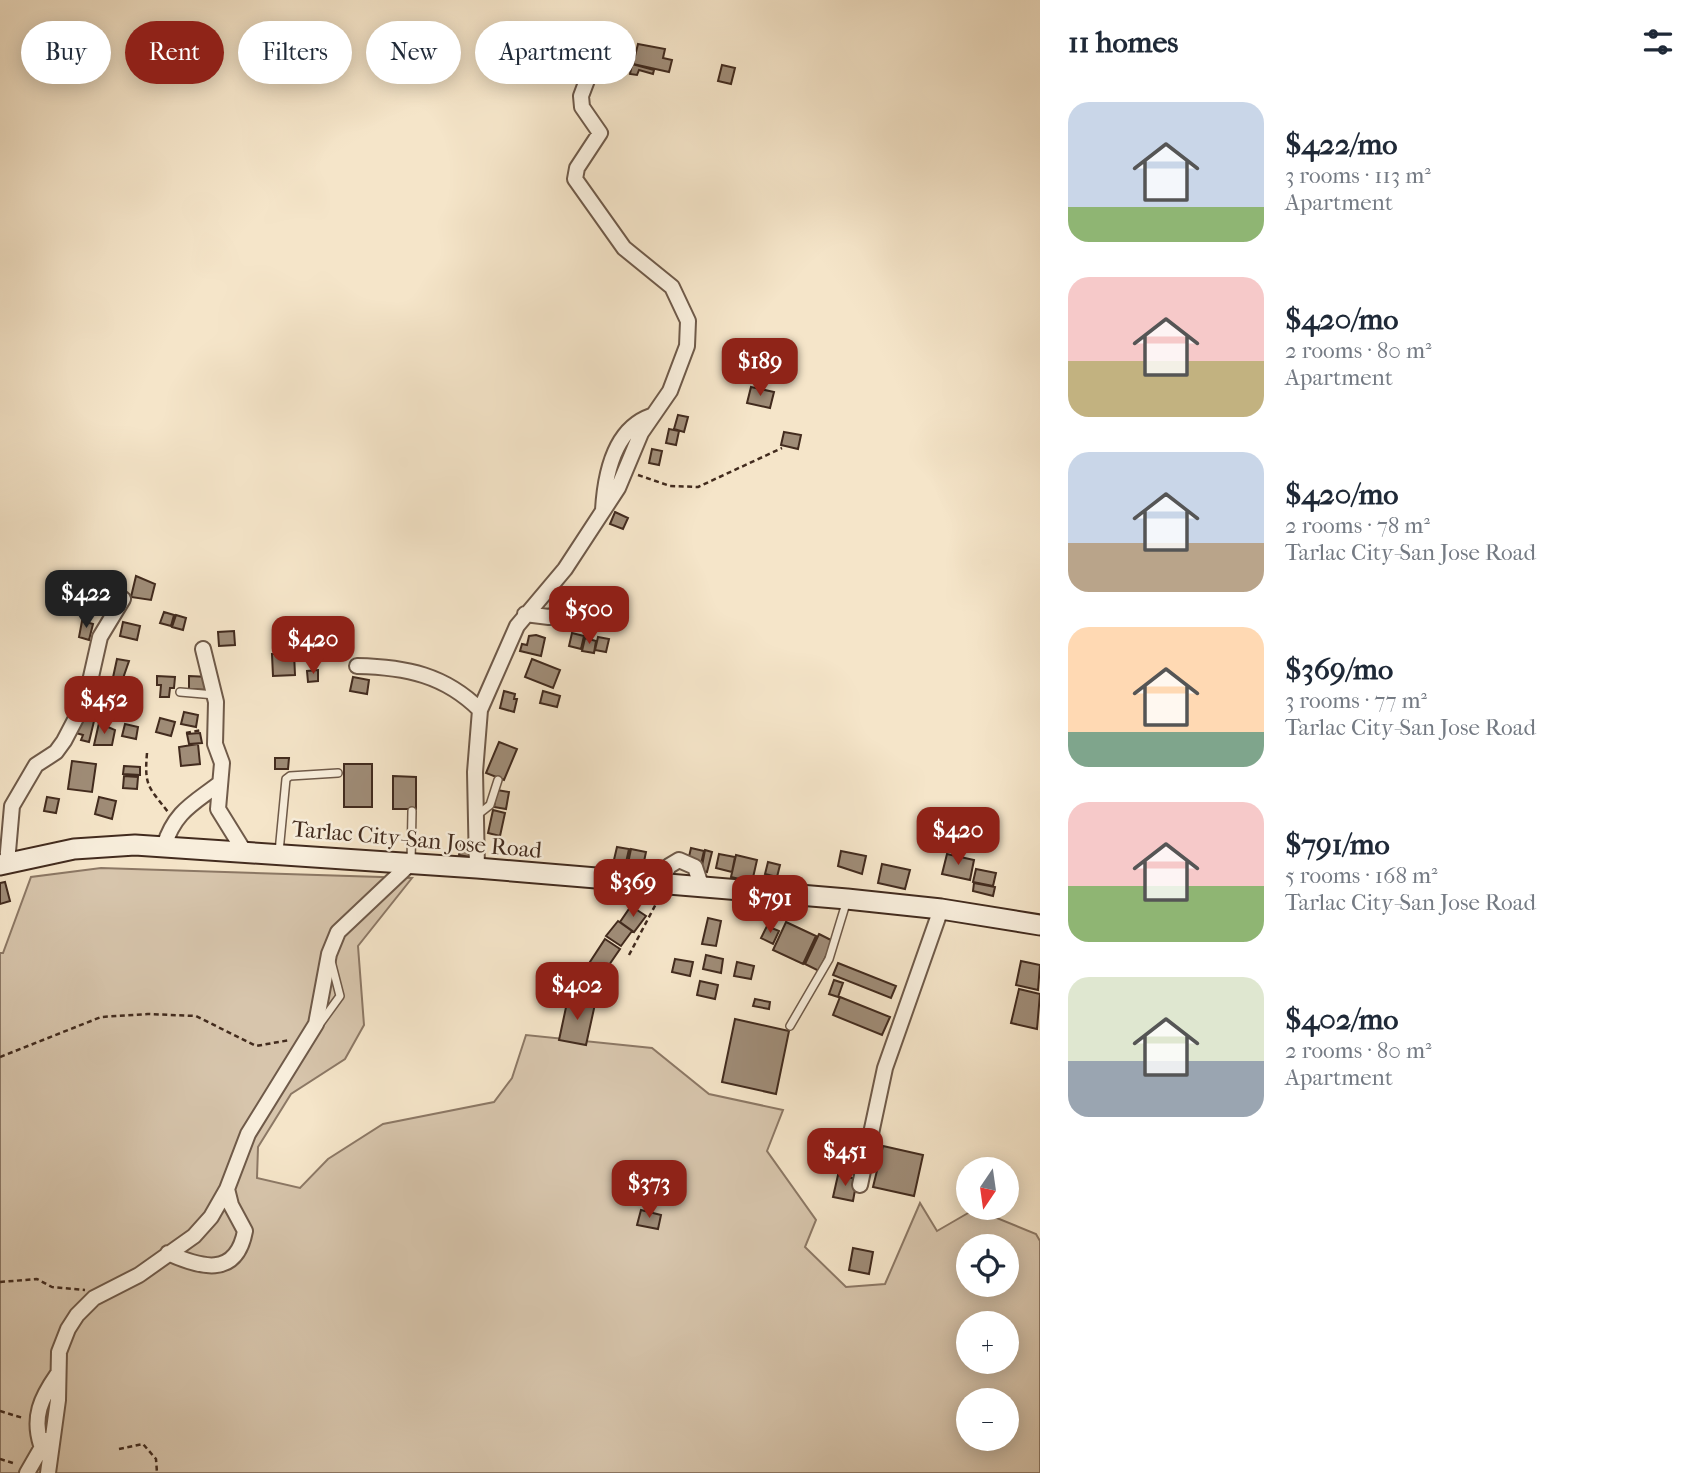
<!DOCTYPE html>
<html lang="en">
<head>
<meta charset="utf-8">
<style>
  :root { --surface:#fff; --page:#f6f6f7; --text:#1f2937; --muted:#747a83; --accent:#8f2418 }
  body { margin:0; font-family:"IM FELL French Canon",serif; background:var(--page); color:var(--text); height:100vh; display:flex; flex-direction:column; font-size:26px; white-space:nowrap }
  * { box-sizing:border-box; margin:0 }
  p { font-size:23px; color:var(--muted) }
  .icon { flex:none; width:38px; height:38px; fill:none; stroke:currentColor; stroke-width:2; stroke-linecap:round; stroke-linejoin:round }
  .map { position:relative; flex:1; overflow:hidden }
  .side { display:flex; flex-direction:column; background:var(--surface); width:665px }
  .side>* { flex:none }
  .guide { position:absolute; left:21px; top:21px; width:665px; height:63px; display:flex; gap:14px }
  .needle { width:46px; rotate:193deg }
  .controls { position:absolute; left:956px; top:1157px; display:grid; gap:14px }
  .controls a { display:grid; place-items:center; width:63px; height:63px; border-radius:50%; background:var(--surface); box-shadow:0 4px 18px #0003; font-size:35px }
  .price { position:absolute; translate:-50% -60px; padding:0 16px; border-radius:14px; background:var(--accent); color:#fff; font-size:23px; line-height:46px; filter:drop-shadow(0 2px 4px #0008) }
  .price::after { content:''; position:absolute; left:50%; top:42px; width:21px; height:16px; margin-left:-10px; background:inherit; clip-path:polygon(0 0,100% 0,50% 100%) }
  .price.on { background:#222; color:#fff }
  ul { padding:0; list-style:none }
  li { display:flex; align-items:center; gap:21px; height:175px; padding:0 28px }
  li span { display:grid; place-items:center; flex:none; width:196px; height:140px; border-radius:21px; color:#555 }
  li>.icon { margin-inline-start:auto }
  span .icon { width:84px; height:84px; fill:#fffc; stroke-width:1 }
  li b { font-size:30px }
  h2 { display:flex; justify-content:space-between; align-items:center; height:84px; padding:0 28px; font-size:30px }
  .chip { padding:0 24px; border-radius:32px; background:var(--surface); box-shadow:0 4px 18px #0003; font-size:24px; line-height:63px }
  .chip.on { background:var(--accent); color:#fff }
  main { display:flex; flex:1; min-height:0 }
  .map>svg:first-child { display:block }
  .green { fill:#d7c5ac; stroke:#8c7865; stroke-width:2; fill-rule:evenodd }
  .building { fill:#9f8c77; stroke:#422b1e; stroke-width:2 }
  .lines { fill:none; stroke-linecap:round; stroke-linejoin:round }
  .lane-casing { stroke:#6f5a49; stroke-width:10 }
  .street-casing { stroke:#6f5a49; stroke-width:18 }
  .secondary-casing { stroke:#422b1e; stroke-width:23 }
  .path { stroke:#422b1e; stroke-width:2.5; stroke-dasharray:5 3.5; stroke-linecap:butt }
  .lane { stroke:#f8eedc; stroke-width:7 }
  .street { stroke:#f8eedc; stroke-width:14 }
  .secondary { stroke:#f8eedc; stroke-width:19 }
  .labels { text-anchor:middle; stroke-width:5; stroke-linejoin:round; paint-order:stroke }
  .street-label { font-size:23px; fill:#422b1e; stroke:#f8eedc }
</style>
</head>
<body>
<main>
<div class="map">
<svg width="1040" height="1473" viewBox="0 0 1040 1473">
  <rect width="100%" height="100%" fill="#f5e5c9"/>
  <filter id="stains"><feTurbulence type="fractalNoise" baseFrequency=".00286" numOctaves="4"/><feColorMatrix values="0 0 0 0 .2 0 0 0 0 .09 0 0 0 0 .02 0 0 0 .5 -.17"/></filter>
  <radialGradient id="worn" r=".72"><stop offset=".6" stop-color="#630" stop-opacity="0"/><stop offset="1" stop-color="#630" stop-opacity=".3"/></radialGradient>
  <path class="green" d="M101,868l311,10 -54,68 6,79 -19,34 -54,35 -33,53 -1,31 43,10 28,-29 55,-35 111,-22 18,-24 14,-43 126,13 57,46 74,16 -16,41 49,69 -11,27 41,40 39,-3 35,-81 17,28 38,-22 61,25 4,7v232h-1040v-520h3l28,-76zM968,1246h38v38h-38zM968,1323h38v39h-38zM968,1400h38v38h-38z"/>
  <path class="building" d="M638,44l27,5 -2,9 9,2 -3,12 -36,-8z
    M632,64l22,6 -1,4 -14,-4 -2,5 -7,-1z
    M722,65l13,3 -4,16 -13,-3z
    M751,387l23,5 -4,16 -23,-5z
    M678,415l10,2 -4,15 -10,-3z
    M669,429l10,2 -3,14 -10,-2z
    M784,432l17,3 -3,14 -17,-4z
    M652,449l10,2 -3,14 -10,-2z
    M615,512l13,6 -5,11 -13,-5z
    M136,576l19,8 -4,16 -20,-3z
    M164,612l10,3 -3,11 -11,-3z
    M176,615l10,3 -3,12 -11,-3z
    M82,621l11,3 -4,16 -10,-3z
    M123,622l17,4 -3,14 -17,-4z
    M234,631l1,14 -16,1 -1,-14z
    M572,633l12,3 -3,13 -12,-3z
    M536,635l9,3 -4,18 -21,-5 2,-7 5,1 2,-9z
    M598,637l11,2 -3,13 -11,-2z
    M585,638l11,3 -2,12 -12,-2z
    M294,653l1,22 -22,1 -1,-22z
    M117,659l12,2 -8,23 -9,-2z
    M532,659l28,11 -7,18 -28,-11z
    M318,670v11l-10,1 -1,-11z
    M157,676l18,1 -1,11h-4l-1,9h-9l1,-12h-4z
    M189,676l20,1 -1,13 -19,-1z
    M353,677l16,3 -2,14 -17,-3z
    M112,684l10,3 -3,12 -10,-2z
    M504,691l11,3 -1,5h3l-3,13 -14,-4z
    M543,691l17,5 -3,11 -17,-4z
    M184,712l14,3 -2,12 -15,-3z
    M85,714l10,3 -6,25 -8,-2 2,-5 -7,-2 4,-16 4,1z
    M160,718l15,4 -4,14 -15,-4z
    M99,723l16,7 -3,15h-18z
    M125,724l13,3 -2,12 -14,-3z
    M200,733l2,10 -13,1 -2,-10z
    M499,742l18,7 -13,31 -18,-7z
    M198,744l2,20 -19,2 -2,-19z
    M275,758h14l-1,11h-13z
    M72,761l24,3 -4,28 -24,-3z
    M344,764h28v43h-28z
    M124,766l16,1v8l-17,-1z
    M124,776l14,1 -1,12 -14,-1z
    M393,776l23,1v32h-23z
    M497,790l12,2 -3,17 -12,-2z
    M47,797l12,2 -3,14 -12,-2z
    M99,797l17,4 -4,18 -17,-5z
    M493,810l12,3 -5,23 -12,-3z
    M461,844l10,2 -2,11 -10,-2z
    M617,847l12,2 -4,18 -12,-3z
    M691,848l13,3 -3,13 -13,-3z
    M631,849l15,3 -4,19 -15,-3z
    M705,850l7,2 -5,20 -6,-1z
    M841,851l25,5 -4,18 -24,-8z
    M719,854l16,3 -3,15 -16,-4z
    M947,854l27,6 -4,20 -28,-6z
    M736,855l21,5 -5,22 -21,-5z
    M768,862l12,3 -3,12 -12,-3z
    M882,864l28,6 -5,19 -27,-6z
    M976,869l20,4 -3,13 -20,-4z
    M5,882l5,19 -10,3v-21z
    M974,883l21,4 -2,9 -20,-5z
    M631,906l15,10 -12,16 -14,-10z
    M708,918l13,3 -5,25 -14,-2z
    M618,921l14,10 -11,15 -15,-10z
    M786,922l30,14 -13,28 -30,-14z
    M767,926l12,5 -6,13 -12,-6z
    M819,934l14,7 -14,30 -14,-7z
    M605,939l15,10 -20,29 -14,-10z
    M706,955l17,4 -2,14 -18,-4z
    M675,959l18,3 -3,14 -18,-4z
    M1021,961l19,4 -2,25 -22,-5z
    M737,962l17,4 -3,13 -17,-3z
    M838,963l58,23 -5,12 -58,-23z
    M834,980l9,3 -5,14 -9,-3z
    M700,981l18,4 -3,14 -18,-4z
    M1019,989l21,5 -3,35 -26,-6z
    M840,997l50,20 -8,18 -49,-20z
    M568,998l27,6 -9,41 -27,-5z
    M755,999l15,3 -1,7 -16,-3z
    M735,1019l54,12 -13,63 -54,-12z
    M883,1146l40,9 -9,41 -41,-9z
    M838,1175l19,4 -4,22 -20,-4z
    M641,1210l20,5 -3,14 -21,-4z
    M853,1248l20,4 -4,22 -20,-4z"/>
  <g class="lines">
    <g class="lane-casing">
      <path id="lane" d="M180,692l35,3
        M476,816l14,-11 8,-25
        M279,852l7,-73 4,-3 48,-3
        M411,863l1,-52
        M319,1025l21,-29 -9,-35
        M790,1026l39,-67 18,-59"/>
    </g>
    <g class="street-casing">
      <path id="street" d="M603,510c2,-35 11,-81 48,-94
        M525,614l24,3 32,-9
        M203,649l13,53 -1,42 7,19 -4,46 26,42
        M357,666c49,1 88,9 123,44
        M164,846c11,-35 29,-42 56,-63
        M7,863l5,-57 24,-41 20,-13 8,-11 22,-42 14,-62 23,-38
        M477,868l-2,-96 5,-62 37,-84 48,-57 53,-81 23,-55 29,-42 17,-45 1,-25 -16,-34 -48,-39 -49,-69 2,-11 23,-35 -18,-26 -1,-11 14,-37 10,-7 17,-4
        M659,884l10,-18 10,-6 16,7 7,21
        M860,1185l25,-117 56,-159
        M168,1253c31,14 68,26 77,-22l-14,-26 -4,-16
        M41,1445c-9,-28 0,-47 16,-70
        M27,1473l19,-33
        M48,1473l10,-73 1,-48 9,-23 9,-14 17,-17 45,-23 55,-39 17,-19 16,-28 21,-55 68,-110 13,-70 9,-22 73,-69"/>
    </g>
    <g class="secondary-casing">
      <path id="secondary" d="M0,865l74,-16 61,-4 342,23 370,31 94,10 99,16"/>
    </g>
    <path class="path" d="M638,475l32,11 28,1 84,-39
      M186,733l16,-3
      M147,753c-3,34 2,34 21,59
      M629,955l29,-55
      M0,1057l101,-40 47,-3 48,2 60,30 34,-6
      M0,1282l37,-3 15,8 33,3
      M0,1411l23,7
      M119,1449l24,-5 13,15 1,14
      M0,1459l16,5"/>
    <use href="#lane" class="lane"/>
    <use href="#street" class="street"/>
    <use href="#secondary" class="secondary"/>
  </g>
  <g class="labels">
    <g class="street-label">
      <text transform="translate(417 839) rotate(5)" y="8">Tarlac City-San Jose Road</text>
    </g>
  </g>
  <rect width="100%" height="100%" filter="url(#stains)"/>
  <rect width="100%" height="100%" fill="url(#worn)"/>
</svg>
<div class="controls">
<a><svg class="needle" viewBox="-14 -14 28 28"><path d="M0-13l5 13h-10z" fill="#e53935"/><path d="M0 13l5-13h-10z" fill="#747a83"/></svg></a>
<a><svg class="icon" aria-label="locate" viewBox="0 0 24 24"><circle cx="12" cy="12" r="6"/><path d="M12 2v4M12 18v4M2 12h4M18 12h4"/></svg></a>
<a>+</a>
<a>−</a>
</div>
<b class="price" style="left:760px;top:398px">$189</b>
<b class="price on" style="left:86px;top:630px">$422</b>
<b class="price" style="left:589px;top:646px">$500</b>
<b class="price" style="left:313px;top:676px">$420</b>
<b class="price" style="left:104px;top:736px">$452</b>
<b class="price" style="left:958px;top:867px">$420</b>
<b class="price" style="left:633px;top:919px">$369</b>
<b class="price" style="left:770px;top:935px">$791</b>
<b class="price" style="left:577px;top:1022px">$402</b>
<b class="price" style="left:845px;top:1188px">$451</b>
<b class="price" style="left:649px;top:1220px">$373</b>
<div class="guide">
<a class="chip">Buy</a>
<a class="chip on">Rent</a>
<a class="chip">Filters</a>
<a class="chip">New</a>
<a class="chip">Apartment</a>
</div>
</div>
<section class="side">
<h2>11 homes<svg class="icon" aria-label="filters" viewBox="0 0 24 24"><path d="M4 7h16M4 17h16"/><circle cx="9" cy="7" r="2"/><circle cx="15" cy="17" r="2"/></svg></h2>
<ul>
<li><span style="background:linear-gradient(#c9d6e8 75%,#8fb573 0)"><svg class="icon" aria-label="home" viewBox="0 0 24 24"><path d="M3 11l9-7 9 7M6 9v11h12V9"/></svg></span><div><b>$422/mo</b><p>3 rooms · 113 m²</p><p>Apartment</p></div></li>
<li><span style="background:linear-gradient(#f6c9c9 60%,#c2b280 0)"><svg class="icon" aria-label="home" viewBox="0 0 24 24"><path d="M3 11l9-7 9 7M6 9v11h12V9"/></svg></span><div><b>$420/mo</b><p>2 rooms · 80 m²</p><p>Apartment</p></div></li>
<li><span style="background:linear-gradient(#c9d6e8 65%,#b9a48a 0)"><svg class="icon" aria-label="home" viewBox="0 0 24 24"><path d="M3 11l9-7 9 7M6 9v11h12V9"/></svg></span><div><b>$420/mo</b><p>2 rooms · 78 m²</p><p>Tarlac City-San Jose Road</p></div></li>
<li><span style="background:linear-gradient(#ffd9b3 75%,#7fa58c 0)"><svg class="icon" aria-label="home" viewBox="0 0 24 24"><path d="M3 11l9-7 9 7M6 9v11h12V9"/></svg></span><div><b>$369/mo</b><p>3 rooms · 77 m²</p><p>Tarlac City-San Jose Road</p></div></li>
<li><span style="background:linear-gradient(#f6c9c9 60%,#8fb573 0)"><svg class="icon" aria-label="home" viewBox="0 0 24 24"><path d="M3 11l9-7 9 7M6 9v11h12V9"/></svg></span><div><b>$791/mo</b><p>5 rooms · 168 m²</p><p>Tarlac City-San Jose Road</p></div></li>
<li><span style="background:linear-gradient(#dfe7d0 60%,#9aa5b1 0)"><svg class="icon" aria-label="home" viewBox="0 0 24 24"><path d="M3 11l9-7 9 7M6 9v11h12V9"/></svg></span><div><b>$402/mo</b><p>2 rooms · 80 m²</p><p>Apartment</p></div></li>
</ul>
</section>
</main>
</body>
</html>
